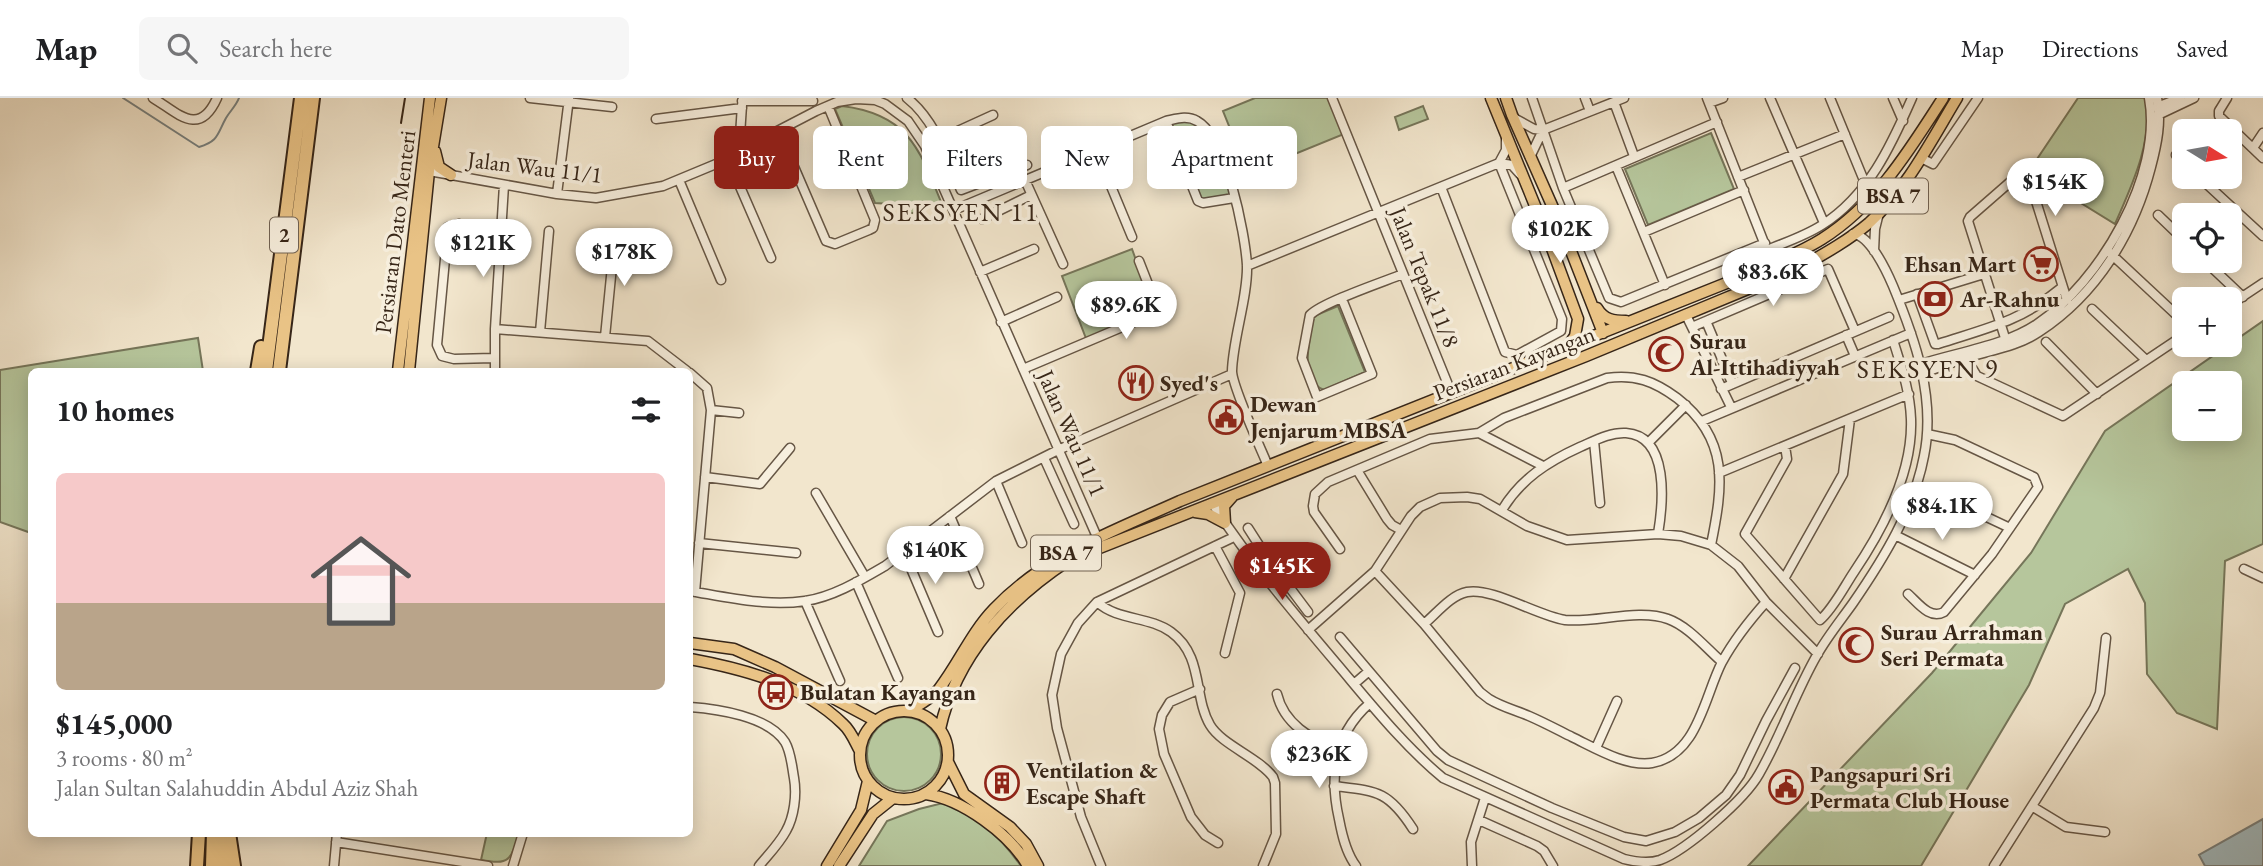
<!DOCTYPE html>
<html lang="en">
<head>
<meta charset="utf-8">
<style>
  :root { --surface:#fff; --page:#f6f6f6; --text:#202124; --muted:#757577; --line:#e0e0e0; --accent:#8f2418 }
  body { margin:0; font-family:"EB Garamond",serif; background:var(--page); color:var(--text); height:100vh; display:flex; flex-direction:column; font-size:26px; white-space:nowrap }
  * { box-sizing:border-box; margin:0 }
  p { font-size:23px; color:var(--muted) }
  .icon { flex:none; width:38px; height:38px; fill:none; stroke:currentColor; stroke-width:2; stroke-linecap:round; stroke-linejoin:round }
  .map { position:relative; flex:1; overflow:hidden }
  .sheet { position:absolute; left:28px; top:270px; width:665px; height:469px; display:flex; flex-direction:column; background:var(--surface); border-radius:10px; box-shadow:0 4px 18px #0003 }
  .sheet>* { flex:none }
  .hud { position:absolute; left:714px; top:28px; width:665px; height:63px; display:flex; gap:14px }
  .needle { width:46px; rotate:101deg }
  .fabs { position:absolute; left:2172px; top:21px; display:grid; gap:14px }
  .fabs a { display:grid; place-items:center; width:70px; height:70px; border-radius:10px; background:var(--surface); box-shadow:0 4px 18px #0003; font-size:35px }
  .price { position:absolute; translate:-50% -60px; padding:0 16px; border-radius:24px; background:#fff; color:#222; font-size:23px; line-height:46px; filter:drop-shadow(0 2px 4px #0008) }
  .price::after { content:''; position:absolute; left:50%; top:42px; width:21px; height:16px; margin-left:-10px; background:inherit; clip-path:polygon(0 0,100% 0,50% 100%) }
  .price.active { background:var(--accent); color:#fff }
  ul { padding:0; list-style:none }
  li { display:grid; align-content:center; gap:14px; height:371px; padding:0 28px }
  li+li { border-top:2px solid var(--line) }
  li span { display:grid; place-items:center; height:217px; border-radius:10px; color:#555 }
  li>.icon { margin-inline-start:auto }
  span .icon { width:126px; height:126px; fill:#fffc; stroke-width:1 }
  li b { font-size:30px }
  h2 { display:flex; justify-content:space-between; align-items:center; height:84px; padding:0 28px; font-size:30px }
  .pill { padding:0 24px; border-radius:10px; background:var(--surface); box-shadow:0 4px 18px #0003; font-size:24px; line-height:63px }
  .pill.active { background:var(--accent); color:#fff }
  header { display:flex; align-items:center; gap:42px; box-sizing:border-box; height:98px; padding:0 35px; background:var(--surface); border-bottom:2px solid var(--line) }
  header strong { font-size:33px }
  nav { display:flex; gap:38px; margin-inline-start:auto; font-size:24px }
  .search { width:490px; height:63px; background:var(--page); display:flex; align-items:center; gap:18px; box-sizing:border-box; padding:0 24px; border-radius:10px; color:var(--muted); font-size:26px }
  .map>svg:first-child { display:block }
  .green { fill:#b6c69c; stroke:#76765a; stroke-width:2; fill-rule:evenodd }
  .water { fill:#a1bcc3; stroke:#77807f; stroke-width:2 }
  .lines { fill:none; stroke-linecap:round; stroke-linejoin:round }
  .stream { stroke:#77807f; stroke-width:2 }
  .minor-casing { stroke:#665645; stroke-width:11 }
  .major-casing { stroke:#372618; stroke-width:13 }
  .highway-casing { stroke:#372618; stroke-width:16 }
  .minor { stroke:#f7efde; stroke-width:8 }
  .major { stroke:#e9c386; stroke-width:10 }
  .highway { stroke:#e9c386; stroke-width:12 }
  .tram { stroke:#372618; stroke-width:2 }
  .labels { text-anchor:middle; stroke-width:7; stroke-linejoin:round; paint-order:stroke }
  .shield { fill:#f7efde; stroke:#716253; stroke-width:2 }
  .shield-label { font-size:21px; font-weight:bold; fill:#372618 }
  .street-label { font-size:23px; fill:#372618; stroke:#f7efde }
  .poi-label { font-size:23px; font-weight:bold; fill:#372618; stroke:#f7efde; text-anchor:start }
  .quarter-label { font-size:26px; letter-spacing:2px; fill:#372618; stroke:#f7efde }
</style>
</head>
<body>
<header>
<strong>Map</strong>
<div class="search"><svg class="icon" aria-label="search" viewBox="0 0 24 24"><circle cx="10" cy="10" r="6"/><path d="M15 15l6 6"/></svg>Search here</div>
<nav><a>Map</a><a>Directions</a><a>Saved</a></nav>
</header>
<div class="map">
<svg width="2263" height="768" viewBox="0 0 2263 768">
  <rect width="100%" height="100%" fill="#f2e6cd"/>
  <filter id="stains"><feTurbulence type="fractalNoise" baseFrequency=".00286" numOctaves="4"/><feColorMatrix values="0 0 0 0 .2 0 0 0 0 .09 0 0 0 0 .02 0 0 0 .5 -.17"/></filter>
  <radialGradient id="worn" r=".72"><stop offset=".6" stop-color="#630" stop-opacity="0"/><stop offset="1" stop-color="#630" stop-opacity=".3"/></radialGradient>
  <path class="green" d="M1255,0h74l15,36 -96,39 -25,-62z
    M2078,0h68c7,44 -14,87 -31,126l-86,-53z
    M842,8c65,8 77,41 99,96l-31,12 -4,-9 -31,-2 -40,-94z
    M1423,8l5,13 -29,11 -4,-13z
    M1184,21l19,9 22,39 7,29 -31,5 -33,-79z
    M1711,35l23,56 -86,36 -23,-56z
    M1132,151l14,39 2,14 -16,19 -45,20 -25,-65z
    M1338,208l27,66 -41,18c-26,-10 -14,-53 -10,-74z
    M2263,223v223l-38,17 -8,168 -40,-16 -30,-39 -2,-71 -17,-34 -63,35 -36,81 -108,181h-173l184,-193 99,-120 74,-122zM2184,285h46v46h-46z
    M198,240l5,33h-171l-1,162 -31,-11v-152z
    M867 656a37 37 0 1 1 74 0a37 37 0 1 1-74 0Z
    M943,705c34,10 58,35 78,63h-162l28,-45 32,-12z
    M487,735h32c-8,28 -10,32 -38,27z"/>
  <path class="water" d="M2263,721v47h-58l-6,-11z"/>
  <g class="lines">
    <path class="stream" d="M123,0l76,49c20,-6 18,-13 27,-29 4,-7 10,-12 13,-20"/>
    <g class="minor-casing">
      <path id="minor" d="M153,0c25,15 46,40 64,0
        M530,0l82,9
        M907,0c28,22 40,60 54,92l66,-25
        M1332,0l119,294
        M1532,0l31,90 46,110 12,4 144,-59
        M1585,0l5,13
        M1707,0l65,165
        M1770,0l54,125
        M1830,0l35,85
        M1893,0l10,23
        M2227,0l-8,13v5l44,42
        M742,3h71
        M1614,4l20,54
        M1709,5l14,-5
        M2157,9l23,-9
        M2156,18l38,-18
        M1514,20l20,11 9,1 81,-32
        M656,21l86,-11
        M1166,23l32,80 5,2 31,-5
        M779,34l47,109 9,3 34,-14 4,-2 2,-8 -47,-114
        M925,48l68,-31
        M2253,50l10,-15
        M1096,52l36,87
        M739,53l3,-46
        M2176,57l8,8
        M1530,59l13,-27
        M1921,60l12,6 45,-66
        M728,61l43,99
        M1499,65l13,2 8,9
        M1616,68l49,119
        M429,73l128,23 39,4 67,-12 65,-27 11,-8 77,-40 21,-9 19,-3 19,1 10,4 23,17 17,25 172,391
        M1738,79l107,-43
        M2199,79l64,59
        M679,82l42,100
        M1025,82l38,84
        M1441,89l64,165 12,3 44,-24 1,-12 -63,-156
        M1563,90l154,-66
        M557,96l12,-96
        M954,112l212,-89c10,-2 21,-6 31,0 29,15 48,112 50,144 1,32 -14,73 -15,106 0,15 29,78 36,95
        M2158,117l26,25
        M982,121l49,-24
        M459,126l-11,3 -11,118 5,11 12,3 39,-1
        M1644,134l100,-42
        M1767,152c19,-8 38,-14 55,-25 46,-29 69,-79 90,-127
        M1874,153l1,-22 4,-16
        M2109,154l75,70
        M2205,163l38,36
        M1247,168l252,-103 7,-13v-11
        M980,174l54,-23
        M1917,196l18,50h3c49,-16 82,-22 123,-56
        M1342,201l30,75 -55,23 -15,-39 8,-43c13,-13 73,-33 93,-41
        M1899,202l85,-26
        M2230,207l33,-22
        M2092,211l54,51
        M1686,217l45,92
        M1706,223l26,62
        M1001,224l56,-25
        M1692,229l136,-58 27,62
        M495,231l153,12 39,30
        M540,234l9,-101
        M1846,237l9,21
        M605,239l10,-101
        M2006,243l-38,-120 2,-4 47,-41 10,2 3,4 37,118
        M2046,244l51,52
        M1966,260l11,18 86,40 121,-81
        M1921,266c37,-12 83,-18 116,-40 63,-42 126,-149 112,-226
        M1023,271l111,-47 16,-19 -2,-19 -9,-23
        M495,273v-42l9,-144
        M690,275l17,15 4,22 -16,182
        M1923,275c15,-5 30,-11 46,-16 23,-7 49,-11 70,-25 58,-38 95,-99 112,-165 6,-23 11,-46 6,-69
        M1721,291l168,-72
        M711,312l28,3
        M1702,323l209,-88
        M1479,335l25,-15 103,-40c28,-4 47,3 70,20 53,41 46,88 34,147
        M1594,343l6,62
        M1648,345l38,-38
        M1785,348l2,13 -42,75 75,86c13,-11 24,-33 34,-48 29,-43 59,-100 57,-153 -1,-28 -10,-53 -18,-79
        M1044,360l30,66
        M1357,372l30,49 5,6 9,5
        M1719,375l190,-79
        M705,379l55,7 30,-36
        M996,383l26,62
        M816,395l49,84
        M1940,397l70,33
        M1212,405c37,57 81,109 125,161 33,39 66,81 106,114l181,81c12,3 24,5 36,1 27,-10 85,-61 99,-86 22,-38 36,-81 58,-119 10,-18 24,-35 36,-52 31,-45 61,-94 71,-147 12,-58 -9,-117 -31,-170 -6,-14 -23,-51 -40,-52
        M1502,412c19,-31 45,-48 78,-63 14,-6 30,-15 46,-14 44,3 37,71 32,101
        M950,418l29,68
        M1248,430l25,39 2,5 -11,6
        M1895,437l80,40
        M699,445l97,10
        M1215,448l25,47 -15,60
        M1340,451l-26,-37 -1,-6 2,-12 13,-12 102,-43 49,-6 64,33
        M904,454l34,80
        M2244,471l19,9
        M1375,473l49,53 56,68 9,7c13,8 26,11 40,17 14,6 29,14 43,21 23,11 54,30 80,26 46,-8 52,-66 70,-101 12,-22 27,-41 44,-60
        M1275,474l9,8 24,32
        M1784,481l59,-105 7,-55
        M856,484l42,96
        M690,493c36,6 78,16 115,10 28,-4 56,-21 80,-35l111,-85 62,-31 174,-76
        M1908,496c10,9 22,26 36,18l48,-58 46,-67 -4,-10 -79,-37 -28,-6
        M805,503l35,80
        M1097,504c21,19 52,14 74,30 33,24 22,64 39,93 12,20 48,32 63,52l2,6 1,51 -13,32
        M1424,526c13,-11 27,-29 43,-32 25,-5 71,24 98,28 31,3 74,-12 103,-1 20,7 38,29 54,43
        M1308,532l67,-59 36,-55 9,-9 20,-9 27,-1 13,2 47,27 40,14 91,-6 23,2 30,9 27,21 28,36 52,52
        M1340,539l97,114 11,9 104,48 72,29 22,4 29,-9 24,-14 27,-23 14,-20 26,-54 29,-53
        M1354,586l15,-13
        M1200,591l-30,13 -8,13 -3,14 5,25 27,63 14,18 13,8
        M1277,596c7,30 33,44 60,56
        M690,609c27,2 78,9 95,35 6,10 7,25 9,36 3,17 0,39 -8,53 -7,13 -18,24 -27,35
        M1596,650l21,-47
        M1334,688c42,5 54,4 79,43
        M2033,709l33,20 39,5
        M1479,722l58,26 7,5 9,15
        M336,744l152,24
        M334,768l3,-33
        M513,768l10,-33
        M1101,768l-20,-49 -24,-89 -5,-33 9,-41 17,-31 19,-21 137,-65
        M1356,768c-10,-13 -14,-31 -17,-47 -10,-44 -5,-85 31,-116
        M1472,768l-1,-24 14,-44
        M1994,768l100,-158 6,-15 6,-55"/>
    </g>
    <g class="major-casing">
      <path id="major" d="M1491,0l56,137 31,84 -3,17 -7,10
        M1506,0l6,17 50,113 41,105
        M435,53l4,16 12,8
        M1597,210c7,12 17,13 29,13
        M398,273l32,-273
        M409,273l20,-200 12,-73
        M1195,414l13,2 17,9
        M1225,425l-1,-17 8,-9
        M690,545l44,6 41,18 101,54
        M690,561c54,10 112,25 153,65 8,7 12,18 17,27
        M860 657a44 44 0 1 1 88 0a44 44 0 1 1-88 0Z
        M909,613c10,-6 23,-13 30,-22 20,-26 32,-56 55,-80 51,-54 120,-78 186,-108l554,-221c29,-13 61,-24 88,-41 54,-34 87,-88 121,-141
        M940,631c16,-73 68,-129 129,-169l517,-204 215,-89c23,-13 48,-27 68,-44 38,-34 62,-82 88,-125
        M948,664l16,32 46,33 16,17 12,22
        M926,696c36,5 84,40 102,72
        M827,768l34,-56 7,-29
        M839,768l34,-52 20,-16"/>
    </g>
    <g class="highway-casing">
      <path id="highway" d="M257,273l4,-24
        M266,273l35,-273
        M279,273l34,-273
        M229,735l5,33
        M197,768l2,-33
        M212,768l1,-33
        M223,768l1,-33"/>
    </g>
    <use href="#minor" class="minor"/>
    <use href="#major" class="major"/>
    <use href="#highway" class="highway"/>
    <path class="tram" d="M401,25l4,-25"/>
  </g>
  <defs>
    <g id="supermarket-ring" transform="scale(1.75)"><circle r="9.5" fill="#f7efde" stroke="#8f2418" stroke-width="1.5"/><path d="M-6-5.5h2.5l.6 2H6L4.5 2H-2.5L-4.4-4H-6ZM-1.5 3.2a1.3 1.3 0 1 0 .1 0ZM3 3.2a1.3 1.3 0 1 0 .1 0Z" fill="#8f2418"/></g>
    <g id="bank-ring" transform="scale(1.75)"><circle r="9.5" fill="#f7efde" stroke="#8f2418" stroke-width="1.5"/><path d="M-6-4H6V4H-6ZM0-2.3a2.3 2.3 0 1 0 0 4.6a2.3 2.3 0 1 0 0-4.6Z" fill="#8f2418"/></g>
    <g id="mosque-ring" transform="scale(1.75)"><circle r="9.5" fill="#f7efde" stroke="#8f2418" stroke-width="1.5"/><path d="M3.5-4.9A6 6 0 1 0 3.5 4.9A5 5 0 1 1 3.5-4.9Z" fill="#8f2418"/></g>
    <g id="restaurant-ring" transform="scale(1.75)"><circle r="9.5" fill="#f7efde" stroke="#8f2418" stroke-width="1.5"/><path d="M-5-6h1v4h1v-4h1v4h1v-4h1v5L-1.5 .5V6h-2V.5L-5-1ZM5-6V6H3V1.5H1.5Q1.5-4 5-6Z" fill="#8f2418"/></g>
    <g id="civic-ring" transform="scale(1.75)"><circle r="9.5" fill="#f7efde" stroke="#8f2418" stroke-width="1.5"/><path d="M-.6-6.5H3V-4.5H.6V-3L4-1V1h2V6H-6V1h2V-1L-.6-3ZM-1.2 2.5V6h2.4V2.5Z" fill="#8f2418"/></g>
    <g id="bus-ring" transform="scale(1.75)"><circle r="9.5" fill="#f7efde" stroke="#8f2418" stroke-width="1.5"/><path d="M-5-6H5V4H4V6H2V4H-2V6H-4V4H-5ZM-3.5-4V0h7V-4ZM-3.5 1.2v1.5H-2V1.2ZM2 1.2v1.5H3.5V1.2Z" fill="#8f2418"/></g>
    <g id="building-ring" transform="scale(1.75)"><circle r="9.5" fill="#f7efde" stroke="#8f2418" stroke-width="1.5"/><path d="M-4-6H4V6H1V3H-1V6H-4ZM-2.5-4.3h1.7v1.8h-1.7ZM.8-4.3h1.7v1.8H.8ZM-2.5-1h1.7V.8h-1.7ZM.8-1h1.7V.8H.8Z" fill="#8f2418"/></g>
  </defs>
  <g fill-rule="evenodd">
    <use href="#supermarket-ring" x="2041" y="166"/>
    <use href="#bank-ring" x="1935" y="201"/>
    <use href="#mosque-ring" x="1666" y="256"/>
    <use href="#restaurant-ring" x="1136" y="285"/>
    <use href="#civic-ring" x="1226" y="319"/>
    <use href="#mosque-ring" x="1856" y="547"/>
    <use href="#bus-ring" x="776" y="594"/>
    <use href="#building-ring" x="1002" y="685"/>
    <use href="#civic-ring" x="1786" y="689"/>
  </g>
  <g class="labels">
    <g class="shield">
      <rect x="1858" y="80.5" width="70" height="35" rx="5"/>
      <rect x="270" y="119.5" width="28" height="35" rx="5"/>
      <rect x="1031" y="437.5" width="70" height="35" rx="5"/>
    </g>
    <g class="shield-label">
      <text x="1893" y="105">BSA 7</text>
      <text x="284" y="144">2</text>
      <text x="1066" y="462">BSA 7</text>
    </g>
    <g class="street-label">
      <text transform="translate(535 69) rotate(7)" y="8">Jalan Wau 11/1</text>
      <text transform="translate(395 134) rotate(-83)" y="8">Persiaran Dato Menteri</text>
      <text transform="translate(1425 179) rotate(68)" y="8">Jalan Tepak 11/8</text>
      <text transform="translate(1514 265) rotate(-21)" y="8">Persiaran Kayangan</text>
      <text transform="translate(1072 335) rotate(66)" y="8">Jalan Wau 11/1</text>
    </g>
    <g class="poi-label">
      <text x="2016" y="174" text-anchor="end">Ehsan Mart</text>
      <text x="1960" y="209">Ar-Rahnu</text>
      <text x="1690" y="251">Surau<tspan x="1690" dy="26">Al-Ittihadiyyah</tspan></text>
      <text x="1160" y="293">Syed's</text>
      <text x="1250" y="314">Dewan<tspan x="1250" dy="26">Jenjarum MBSA</tspan></text>
      <text x="1881" y="542">Surau Arrahman<tspan x="1881" dy="26">Seri Permata</tspan></text>
      <text x="800" y="602">Bulatan Kayangan</text>
      <text x="1026" y="680">Ventilation &amp;<tspan x="1026" dy="26">Escape Shaft</tspan></text>
      <text x="1810" y="684">Pangsapuri Sri<tspan x="1810" dy="26">Permata Club House</tspan></text>
    </g>
    <g class="quarter-label">
      <text x="961" y="123">SEKSYEN 11</text>
      <text x="1928" y="280">SEKSYEN 9</text>
    </g>
  </g>
  <rect width="100%" height="100%" filter="url(#stains)"/>
  <rect width="100%" height="100%" fill="url(#worn)"/>
</svg>
<div class="fabs">
<a><svg class="needle" viewBox="-14 -14 28 28"><path d="M0-13l5 13h-10z" fill="#e53935"/><path d="M0 13l5-13h-10z" fill="#757577"/></svg></a>
<a><svg class="icon" aria-label="locate" viewBox="0 0 24 24"><circle cx="12" cy="12" r="6"/><path d="M12 2v4M12 18v4M2 12h4M18 12h4"/></svg></a>
<a>+</a>
<a>−</a>
</div>
<b class="price" style="left:2055px;top:120px">$154K</b>
<b class="price" style="left:1560px;top:167px">$102K</b>
<b class="price" style="left:483px;top:181px">$121K</b>
<b class="price" style="left:624px;top:190px">$178K</b>
<b class="price" style="left:1773px;top:210px">$83.6K</b>
<b class="price" style="left:1126px;top:243px">$89.6K</b>
<b class="price" style="left:1942px;top:444px">$84.1K</b>
<b class="price" style="left:935px;top:488px">$140K</b>
<b class="price active" style="left:1282px;top:504px">$145K</b>
<b class="price" style="left:1319px;top:692px">$236K</b>
<div class="hud">
<a class="pill active">Buy</a>
<a class="pill">Rent</a>
<a class="pill">Filters</a>
<a class="pill">New</a>
<a class="pill">Apartment</a>
</div>
<section class="sheet">
<h2>10 homes<svg class="icon" aria-label="filters" viewBox="0 0 24 24"><path d="M4 7h16M4 17h16"/><circle cx="9" cy="7" r="2"/><circle cx="15" cy="17" r="2"/></svg></h2>
<ul>
<li><span style="background:linear-gradient(#f6c9c9 60%,#b9a48a 0)"><svg class="icon" aria-label="home" viewBox="0 0 24 24"><path d="M3 11l9-7 9 7M6 9v11h12V9"/></svg></span><div><b>$145,000</b><p>3 rooms · 80 m²</p><p>Jalan Sultan Salahuddin Abdul Aziz Shah</p></div></li>
</ul>
</section>
</div>
</body>
</html>
